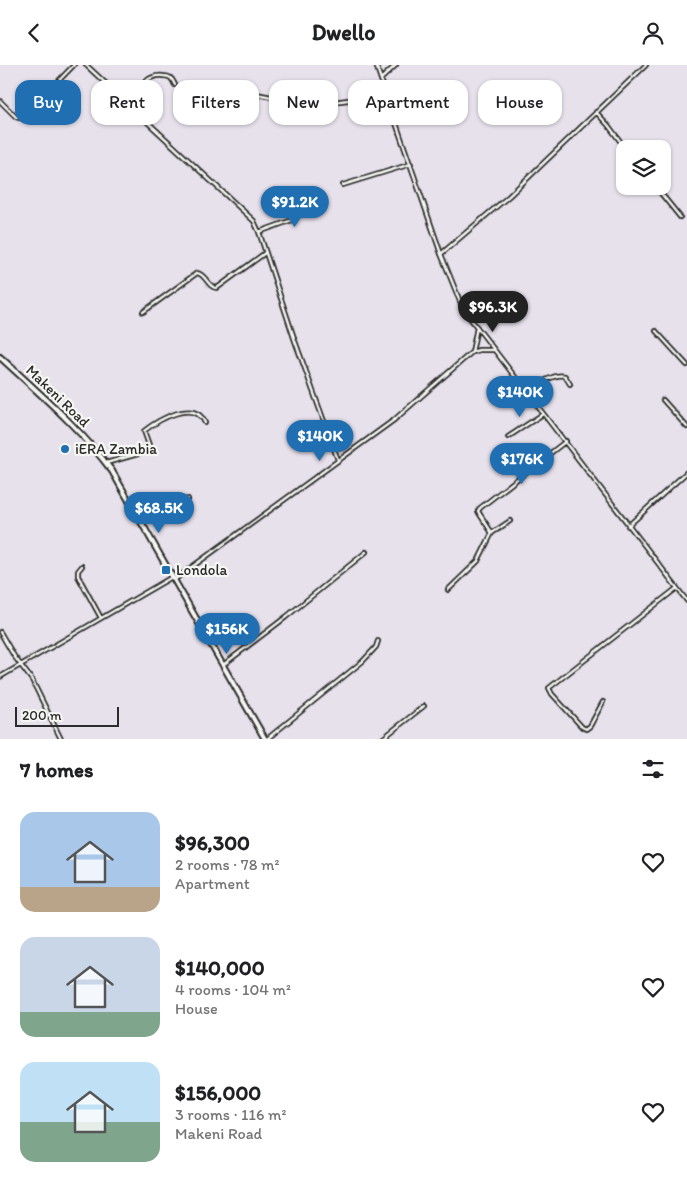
<!DOCTYPE html>
<html lang="en">
<head>
<meta charset="utf-8">
<style>
  :root { --surface:#fff; --page:#f2f2f2; --text:#202124; --muted:#757577; --accent:#1f6fb2 }
  body { margin:0; font-family:Itim,sans-serif; background:var(--page); color:var(--text); height:100vh; display:flex; flex-direction:column; font-size:19px; white-space:nowrap }
  * { box-sizing:border-box; margin:0 }
  p { font-size:16px; color:var(--muted) }
  .icon { flex:none; width:28px; height:28px; fill:none; stroke:currentColor; stroke-width:2; stroke-linecap:round; stroke-linejoin:round }
  .map { position:relative; height:674px; overflow:hidden }
  .drawer { display:flex; flex-direction:column; background:var(--surface); flex:1 }
  .drawer>* { flex:none }
  .banner { position:absolute; left:15px; top:15px; width:658px; height:45px; display:flex; gap:10px }
  .fabs { position:absolute; left:616px; top:75px; display:grid; gap:10px }
  .fabs a { display:grid; place-items:center; width:55px; height:55px; border-radius:10px; background:var(--surface); box-shadow:0 1px 4px #0004; font-size:25px }
  .scale { position:absolute; left:15px; bottom:12px; width:104px; box-sizing:border-box; padding-left:5px; border:2px solid #2b2b2b; border-top:0; font-size:14px; line-height:18px; white-space:nowrap; color:#2b2b2b; -webkit-text-stroke:4px #f6f6f2; paint-order:stroke }
  .price { position:absolute; translate:-50% -42px; padding:0 11px; border-radius:18px; background:var(--accent); color:#fff; font-size:16px; line-height:32px; filter:drop-shadow(0 1px 2px #0008) }
  .price::after { content:''; position:absolute; left:50%; top:30px; width:15px; height:11px; margin-left:-8px; background:inherit; clip-path:polygon(0 0,100% 0,50% 100%) }
  .price.selected { background:#222; color:#fff }
  ul { padding:0; list-style:none }
  li { display:flex; align-items:center; gap:15px; height:125px; padding:0 20px }
  li span { display:grid; place-items:center; flex:none; width:140px; height:100px; border-radius:15px; color:#555 }
  li>.icon { margin-inline-start:auto }
  span .icon { width:60px; height:60px; fill:#fffc; stroke-width:1 }
  li b { font-size:21px }
  h2 { display:flex; justify-content:space-between; align-items:center; height:60px; padding:0 20px; font-size:21px }
  .chip { padding:0 18px; border-radius:15px; background:var(--surface); box-shadow:0 1px 4px #0004; font-size:18px; line-height:45px }
  .chip.selected { background:var(--accent); color:#fff }
  header { display:flex; justify-content:space-between; align-items:center; height:65px; padding:0 20px; background:var(--surface); font-size:22px; font-weight:800 }
  .map>svg:first-child { display:block }
  .lines { fill:none; stroke-linecap:round; stroke-linejoin:round }
  .minor-casing { stroke:#2b2b2b; stroke-width:6 }
  .secondary-casing { stroke:#2b2b2b; stroke-width:8 }
  .minor { stroke:#f6f6f2; stroke-width:2.5 }
  .secondary { stroke:#f6f6f2; stroke-width:4 }
  .poi-dot { fill:#1f6fb2; stroke:#f6f6f2; stroke-width:2 }
  .labels { text-anchor:middle; stroke-width:4.5; stroke-linejoin:round; paint-order:stroke }
  .street-label { font-size:15px; fill:#2b2b2b; stroke:#f6f6f2 }
  .poi-label { font-size:15px; fill:#2b2b2b; stroke:#f6f6f2; text-anchor:start }
</style>
</head>
<body>
<header><svg class="icon" aria-label="back" viewBox="0 0 24 24"><path d="M15 5l-7 7 7 7"/></svg>Dwello<svg class="icon" aria-label="person" viewBox="0 0 24 24"><circle cx="12" cy="8" r="4"/><path d="M4 21q1-7 8-7t8 7"/></svg></header>
<div class="map">
<svg width="687" height="674" viewBox="0 0 687 674">
  <rect width="100%" height="100%" fill="#e7e1ec"/>
  <filter id="ink" filterUnits="userSpaceOnUse"><feTurbulence type="fractalNoise" baseFrequency=".02" numOctaves="2"/><feDisplacementMap in="SourceGraphic" scale="10" xChannelSelector="R" yChannelSelector="G"/><feConvolveMatrix kernelMatrix="1 2 1 2 8 2 1 2 1" color-interpolation-filters="sRGB"/></filter>
  <g filter="url(#ink)">
    <g class="lines">
      <g class="minor-casing">
        <path id="minor" d="M86,0l168,156 5,11 36,109 43,119
          M376,0l65,189 22,55 224,292
          M381,14l15,-14
          M230,34l21,-6 52,10h22l62,-8
          M0,36l16,16 4,1 14,-12 40,-41
          M127,38c10,-12 19,-29 36,-27 7,0 9,2 12,9
          M596,47l12,13 18,24
          M343,120l68,-21
          M655,121l25,31
          M259,167l36,-13 2,-3 -5,-14
          M441,189l68,-58 137,-131
          M143,247l54,-39c9,1 11,15 20,15l48,-35
          M656,266l31,34
          M472,287l5,-25
          M527,327c9,-6 26,-19 38,-16l5,8
          M663,335l24,27
          M508,372l35,-23
          M106,398l32,-9 7,-3 4,-6 -5,-14c14,-11 51,-33 61,-8
          M141,455l8,-7 39,-14
          M628,461l59,-54
          M492,468l-13,-20 -1,-2 2,-3 86,-67
          M82,501l-4,5v5l23,42
          M174,515l220,-160 78,-68 7,-2h15
          M448,525l30,-29 14,-28 18,-12
          M0,567l14,24 18,24 29,59
          M223,600l63,-48 80,-65
          M0,612l172,-100
          M603,637l-13,24 -4,3 -4,-2 -30,-33 -3,-6 128,-100
          M267,674l96,-78 13,-14 2,-6
          M382,674l42,-33"/>
      </g>
      <g class="secondary-casing">
        <path id="secondary" d="M0,292c39,36 80,71 112,114l153,268"/>
      </g>
      <use href="#minor" class="minor"/>
      <use href="#secondary" class="secondary"/>
    </g>
  </g>
  <g class="poi-dot">
    <circle cx="65" cy="384" r="5"/>
    <rect x="161" y="500" width="10" height="10" rx="2.5"/>
  </g>
  <g class="labels">
    <g class="street-label">
      <text transform="translate(58 331) rotate(44)" y="5">Makeni Road</text>
    </g>
    <g class="poi-label">
      <text x="75" y="389">iERA Zambia</text>
      <text x="176" y="510">Londola</text>
    </g>
  </g>
</svg>
<div class="fabs">
<a><svg class="icon" aria-label="layers" viewBox="0 0 24 24"><path d="M12 4l9 5-9 5-9-5zM3 14l9 5 9-5"/></svg></a>
</div>
<div class="scale">200 m</div>
<b class="price" style="left:295px;top:163px">$91.2K</b>
<b class="price selected" style="left:493px;top:268px">$96.3K</b>
<b class="price" style="left:520px;top:353px">$140K</b>
<b class="price" style="left:320px;top:397px">$140K</b>
<b class="price" style="left:522px;top:420px">$176K</b>
<b class="price" style="left:159px;top:469px">$68.5K</b>
<b class="price" style="left:227px;top:590px">$156K</b>
<div class="banner">
<a class="chip selected">Buy</a>
<a class="chip">Rent</a>
<a class="chip">Filters</a>
<a class="chip">New</a>
<a class="chip">Apartment</a>
<a class="chip">House</a>
</div>
</div>
<section class="drawer">
<h2>7 homes<svg class="icon" aria-label="filters" viewBox="0 0 24 24"><path d="M4 7h16M4 17h16"/><circle cx="9" cy="7" r="2"/><circle cx="15" cy="17" r="2"/></svg></h2>
<ul>
<li><span style="background:linear-gradient(#a9c7e8 75%,#b9a48a 0)"><svg class="icon" aria-label="home" viewBox="0 0 24 24"><path d="M3 11l9-7 9 7M6 9v11h12V9"/></svg></span><div><b>$96,300</b><p>2 rooms · 78 m²</p><p>Apartment</p></div><svg class="icon" aria-label="heart" viewBox="0 0 24 24"><path d="M12 20l-8-8c-3-5 5-10 8-4 3-6 11-1 8 4z"/></svg></li>
<li><span style="background:linear-gradient(#c9d6e8 75%,#7fa58c 0)"><svg class="icon" aria-label="home" viewBox="0 0 24 24"><path d="M3 11l9-7 9 7M6 9v11h12V9"/></svg></span><div><b>$140,000</b><p>4 rooms · 104 m²</p><p>House</p></div><svg class="icon" aria-label="heart" viewBox="0 0 24 24"><path d="M12 20l-8-8c-3-5 5-10 8-4 3-6 11-1 8 4z"/></svg></li>
<li><span style="background:linear-gradient(#bfe0f5 60%,#7fa58c 0)"><svg class="icon" aria-label="home" viewBox="0 0 24 24"><path d="M3 11l9-7 9 7M6 9v11h12V9"/></svg></span><div><b>$156,000</b><p>3 rooms · 116 m²</p><p>Makeni Road</p></div><svg class="icon" aria-label="heart" viewBox="0 0 24 24"><path d="M12 20l-8-8c-3-5 5-10 8-4 3-6 11-1 8 4z"/></svg></li>
</ul>
</section>
</body>
</html>
